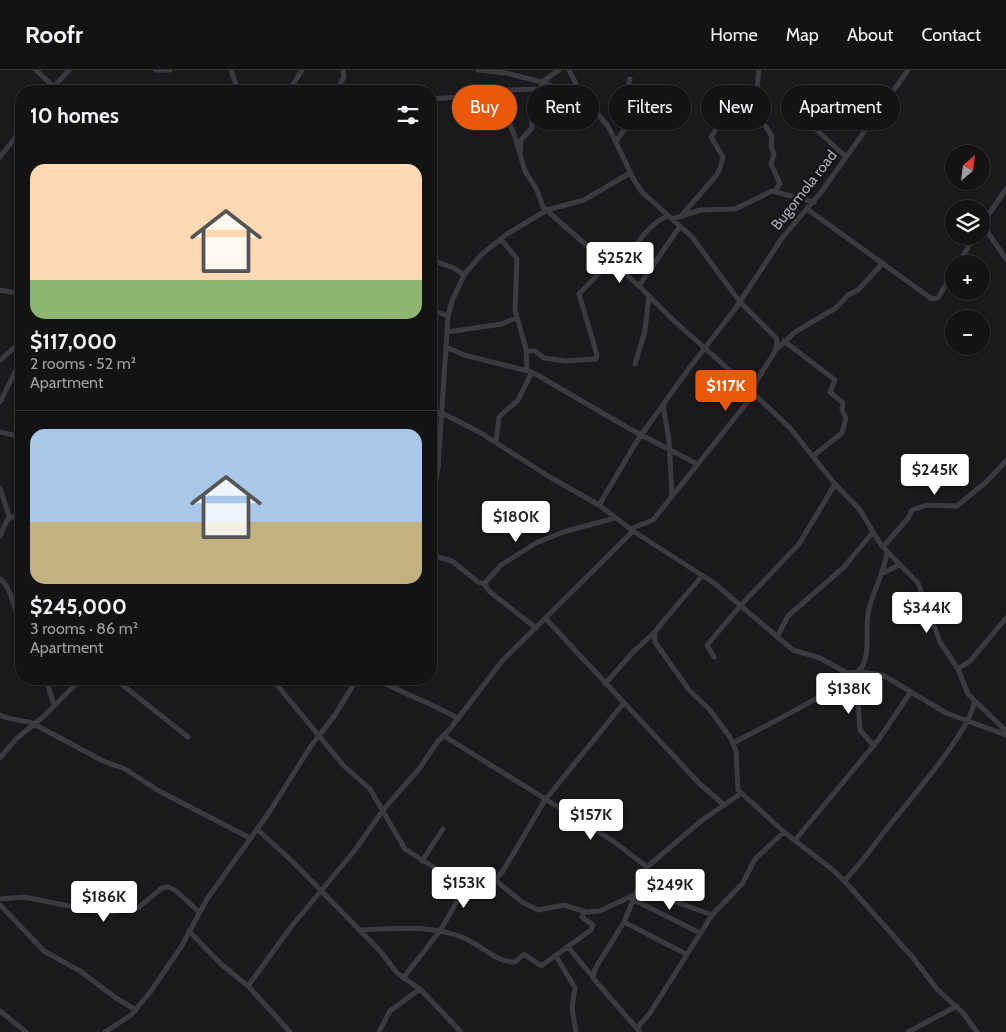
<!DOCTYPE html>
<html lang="en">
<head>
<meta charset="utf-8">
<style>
  :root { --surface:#141314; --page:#1d1c1d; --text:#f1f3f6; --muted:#9d9ea0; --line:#333234; --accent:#ea580c }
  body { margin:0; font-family:Cabin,sans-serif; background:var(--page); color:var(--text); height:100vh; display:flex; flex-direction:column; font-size:19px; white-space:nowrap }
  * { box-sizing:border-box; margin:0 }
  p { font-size:16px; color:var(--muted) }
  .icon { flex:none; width:28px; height:28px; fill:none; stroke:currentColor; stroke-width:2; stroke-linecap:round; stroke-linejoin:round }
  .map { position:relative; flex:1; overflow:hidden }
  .drawer { position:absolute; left:15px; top:15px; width:422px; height:600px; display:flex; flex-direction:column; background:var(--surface); border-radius:20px; box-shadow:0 1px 4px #0004,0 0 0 1px var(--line) }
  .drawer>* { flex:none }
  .hud { position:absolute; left:452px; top:15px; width:475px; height:45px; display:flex; gap:10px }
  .needle { width:32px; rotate:28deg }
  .fabs { position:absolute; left:945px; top:75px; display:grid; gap:10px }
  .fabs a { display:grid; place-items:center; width:45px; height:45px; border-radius:50%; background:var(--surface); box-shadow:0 1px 4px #0004,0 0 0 1px var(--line); font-size:25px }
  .price { position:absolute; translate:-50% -42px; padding:0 11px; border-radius:5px; background:#fff; color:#222; font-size:16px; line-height:32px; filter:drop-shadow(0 1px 2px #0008) }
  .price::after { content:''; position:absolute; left:50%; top:30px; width:15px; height:11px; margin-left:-8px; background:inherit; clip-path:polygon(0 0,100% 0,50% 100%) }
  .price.on { background:var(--accent); color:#fff }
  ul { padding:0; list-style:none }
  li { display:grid; align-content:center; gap:10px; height:265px; padding:0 15px }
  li+li { border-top:1px solid var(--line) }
  li span { display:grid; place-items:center; height:155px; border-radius:15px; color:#555 }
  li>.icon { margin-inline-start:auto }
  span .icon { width:90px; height:90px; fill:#fffc; stroke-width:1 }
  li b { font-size:21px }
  h2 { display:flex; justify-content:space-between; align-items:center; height:60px; padding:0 15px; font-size:21px }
  .chip { padding:0 18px; border-radius:22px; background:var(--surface); box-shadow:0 1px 4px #0004,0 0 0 1px var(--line); font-size:18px; line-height:45px }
  .chip.on { background:var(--accent); color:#fff }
  header { display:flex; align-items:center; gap:30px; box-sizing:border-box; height:70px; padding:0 25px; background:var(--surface); border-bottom:1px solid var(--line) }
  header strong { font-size:24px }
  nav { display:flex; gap:28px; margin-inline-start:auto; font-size:18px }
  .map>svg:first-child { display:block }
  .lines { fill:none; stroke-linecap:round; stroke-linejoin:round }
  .minor { stroke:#3b3a40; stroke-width:5 }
  .labels { text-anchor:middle; stroke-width:4.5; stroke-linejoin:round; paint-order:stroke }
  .street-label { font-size:15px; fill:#acadba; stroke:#141416 }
</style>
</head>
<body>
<header>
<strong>Roofr</strong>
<nav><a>Home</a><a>Map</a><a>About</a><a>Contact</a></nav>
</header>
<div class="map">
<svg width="1006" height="962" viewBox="0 0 1006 962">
  <rect width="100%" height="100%" fill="#1a191b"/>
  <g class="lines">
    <path class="minor" d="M36,0l22,21
      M156,0h14
      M231,0l7,21
      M478,0l28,3 36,9 40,15
      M569,0l14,27 25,29 26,54 8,12 50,45 48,65 36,36c6,16 -23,36 -22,56l36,34 45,56 25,26 21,35 37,38 22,59 18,27 10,25 38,37
      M759,0l-4,36 5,12 12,18 -1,10 3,8 -3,10 9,20 -5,7
      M348,18l4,3
      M50,21l19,-21
      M289,21l13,-21
      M336,21l8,-14 -1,-7
      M496,22l18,42 11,37 12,19 6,17 50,44 27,18 21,19 32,32 80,71
      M431,29l41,-3 32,-6 36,-1
      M806,50l40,37
      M616,71l27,-36 -2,-4 -14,-8 3,-14
      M520,84l1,-14 11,-12v-10l10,-36 17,-12
      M0,87l21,-27
      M807,139l125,90 6,-1 16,-27
      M681,146l34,-39 5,-8 3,-12 -12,-20 13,-19 8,-4 4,-15
      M672,149l29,-9 34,-1 37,-18 42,11
      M982,154l24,35
      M981,156l25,-37
      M501,169l16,20 -2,51 11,39 1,21
      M431,190l23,8 10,7
      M958,194l17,-28
      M621,200c12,-20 25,-46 47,-54
      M639,216l41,-60
      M0,220l21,4
      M431,240l17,6
      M447,262l55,-8 14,-6
      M784,271l51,39 -5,12 13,11 -1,7 4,8 -4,15 -29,23
      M446,277l18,8 68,17 98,57 67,35
      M777,279l18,-17 41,-24 12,-13 10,-5 25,-27
      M526,281h9l9,7 22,3 30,-2 1,-4 -18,-61 30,-31
      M0,290l21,-18
      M635,294l10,-33 4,-35
      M0,332l21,-42
      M663,336l6,34 3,57
      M431,340l11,5
      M442,343l39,20 67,43 51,29 34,26 81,52 79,67 27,8 27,15 14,-1 22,3 63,38 60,22
      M0,362l21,5
      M496,372l3,-25 19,-17 14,-28
      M0,418l9,28 -9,20
      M599,435l38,-64 53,-74 45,-58 47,-71 40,-47 86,-121
      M431,437l7,-39 10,-152 4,-15 12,-26 17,-20 26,-21 40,-24 37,-10 46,-27
      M9,449l12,-5
      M630,459l23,-9 101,-126
      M883,477l26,-30 3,-7 15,-5 30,1 29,-24 20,-21
      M431,485l21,6 26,21 6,2 17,-19 35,-22 27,-11 52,-14
      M883,503l16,-8
      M702,506l-41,48 -6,8v10l34,48 20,19 21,28 6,14 2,39 46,42 49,38 17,17 64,72 23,30 26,24 14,19
      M0,509c12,9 15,33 21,48
      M484,514l6,8 46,36
      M741,535l58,-61 36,-60
      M546,549l153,164 25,22
      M777,567l11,-21 56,-49 29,-35
      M714,587l-7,-12 34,-40
      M958,599l12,-8 36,-43
      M861,602l-3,26 2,32 14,16
      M46,609l8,26
      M115,609l73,58
      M272,609l72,87 26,23 35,60 30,19 56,13 4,-1 8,-9 42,-71 78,-96
      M377,609c26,15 55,24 80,39
      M605,614l28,-32 22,-20
      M0,645c11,6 22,4 34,9l69,37 22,8 34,22 91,47
      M444,666l169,105 34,26
      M733,673c22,-12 122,-61 130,-78 8,-17 1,-39 6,-56 5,-21 16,-37 18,-58
      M0,688l16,-19 28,-23 37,-37
      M257,759l37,34 87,89 16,21 23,16 41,43
      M796,769l83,-100 31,-46
      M422,791l21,-32
      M495,810l27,22 16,8 26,-5 22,7 14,-1 34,-16
      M844,811c17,-17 29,-35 44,-54 18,-23 86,-100 86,-126
      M640,814l23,13 49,18
      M0,829l24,-2 81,16 33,-5 24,-20 6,-1 7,3 24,22
      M632,829l68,34
      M0,835l44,46 36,20 36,27 20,12
      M624,852l62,32
      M359,860c34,-1 67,-6 100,6 19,6 37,27 56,26l9,-8 17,12 50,-36 2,-5 -11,-8 2,-6
      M189,861l32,33 27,22 42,46
      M568,877l25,30
      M556,886l19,32 -3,20 4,24
      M403,908l37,-47 15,-26 11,-29
      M248,916l43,-59 64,-77 28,-40 36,-41 19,-28 12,-12 52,-68 131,-130
      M0,941l26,21
      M637,958l13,-15 62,-98 30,-31 13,-25 29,-27
      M105,962l26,-17 20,-24 30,-44 26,-48 61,-85 43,-68 24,-31 22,-36
      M379,962l11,-21 30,-22
      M640,962l-47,-54 2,-9 29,-47 23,-55 54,-46 39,-27
      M908,962l49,-26"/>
  </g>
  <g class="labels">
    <g class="street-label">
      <text transform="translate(804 120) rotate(-52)" y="5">Bugomola road</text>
    </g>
  </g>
</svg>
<div class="fabs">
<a><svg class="needle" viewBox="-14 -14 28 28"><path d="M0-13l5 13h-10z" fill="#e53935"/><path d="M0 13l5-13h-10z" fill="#9d9ea0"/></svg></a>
<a><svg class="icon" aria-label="layers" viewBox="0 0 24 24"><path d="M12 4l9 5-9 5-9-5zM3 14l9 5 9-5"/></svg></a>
<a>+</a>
<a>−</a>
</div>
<b class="price" style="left:620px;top:214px">$252K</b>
<b class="price on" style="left:726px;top:342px">$117K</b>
<b class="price" style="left:935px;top:426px">$245K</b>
<b class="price" style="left:516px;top:473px">$180K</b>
<b class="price" style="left:927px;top:564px">$344K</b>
<b class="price" style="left:849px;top:645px">$138K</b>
<b class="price" style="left:591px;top:771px">$157K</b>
<b class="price" style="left:464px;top:839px">$153K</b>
<b class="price" style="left:670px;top:841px">$249K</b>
<b class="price" style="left:104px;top:853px">$186K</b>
<div class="hud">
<a class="chip on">Buy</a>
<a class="chip">Rent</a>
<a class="chip">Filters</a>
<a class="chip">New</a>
<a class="chip">Apartment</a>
</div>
<section class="drawer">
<h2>10 homes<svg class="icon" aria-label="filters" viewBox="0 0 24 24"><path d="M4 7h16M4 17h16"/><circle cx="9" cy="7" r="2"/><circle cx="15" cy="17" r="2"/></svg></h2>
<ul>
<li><span style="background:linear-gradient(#ffd9b3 75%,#8fb573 0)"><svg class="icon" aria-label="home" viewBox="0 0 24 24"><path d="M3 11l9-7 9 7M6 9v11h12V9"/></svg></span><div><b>$117,000</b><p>2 rooms · 52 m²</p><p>Apartment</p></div></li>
<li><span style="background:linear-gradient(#a9c7e8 60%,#c2b280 0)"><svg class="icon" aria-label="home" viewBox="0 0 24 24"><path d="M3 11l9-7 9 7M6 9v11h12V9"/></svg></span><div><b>$245,000</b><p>3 rooms · 86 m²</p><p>Apartment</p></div></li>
</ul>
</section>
</div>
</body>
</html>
